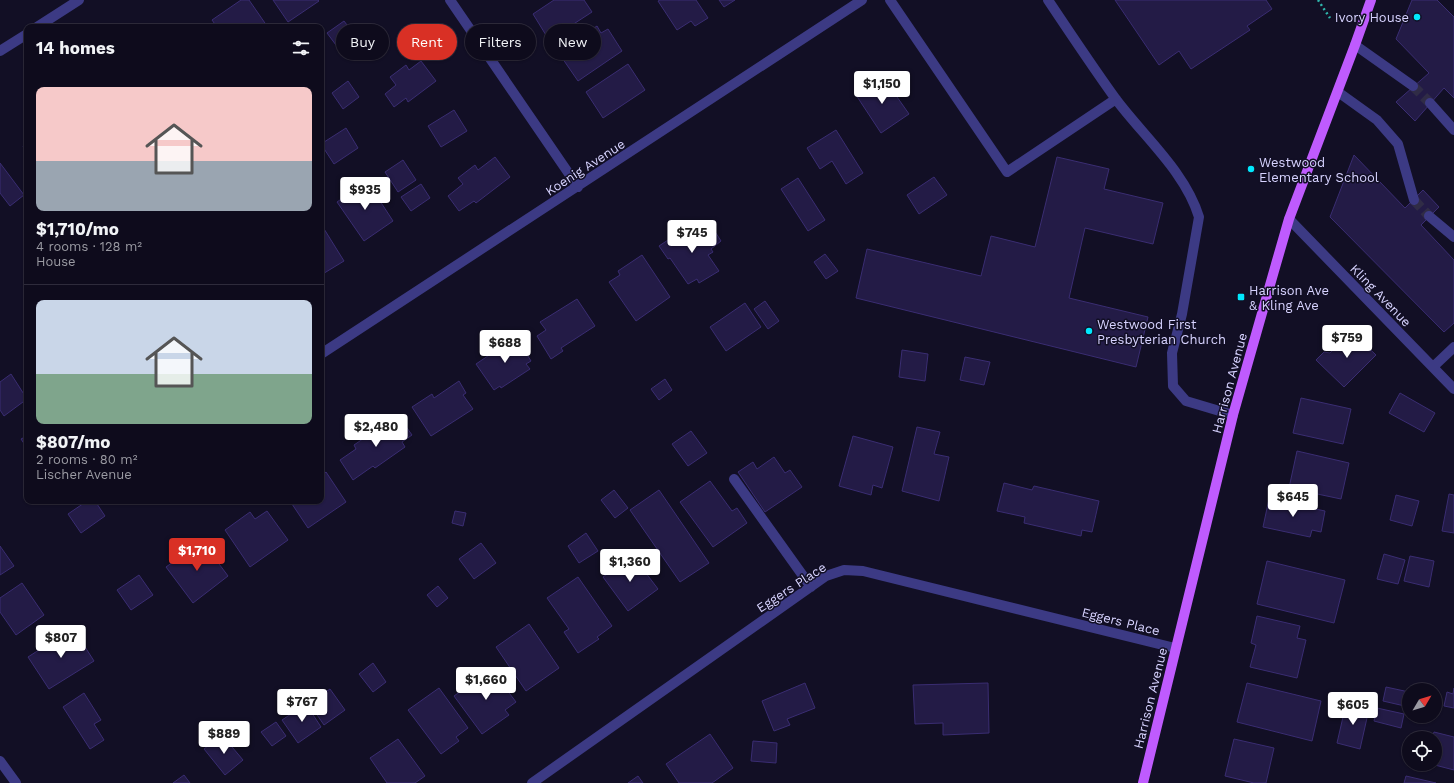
<!DOCTYPE html>
<html lang="en">
<head>
<meta charset="utf-8">
<style>
  :root { --surface:#0e0b1c; --page:#1c1929; --text:#f1f3f6; --muted:#9b9ba3; --line:#2e2b3b; --accent:#d93025 }
  body { margin:0; font-family:"Work Sans",sans-serif; background:var(--page); color:var(--text); height:100vh; display:flex; flex-direction:column; font-size:15px; white-space:nowrap }
  * { box-sizing:border-box; margin:0 }
  p { font-size:13px; color:var(--muted) }
  .icon { flex:none; width:22px; height:22px; fill:none; stroke:currentColor; stroke-width:2; stroke-linecap:round; stroke-linejoin:round }
  .map { position:relative; flex:1; overflow:hidden }
  .details { position:absolute; left:24px; top:24px; width:300px; height:480px; display:flex; flex-direction:column; background:var(--surface); border-radius:8px; box-shadow:0 1px 3px #0004,0 0 0 1px var(--line) }
  .details>* { flex:none }
  .top-card { position:absolute; left:336px; top:24px; width:380px; height:36px; display:flex; gap:8px }
  .needle { width:26px; rotate:52deg }
  .controls { position:absolute; left:1402px; top:683px; display:grid; gap:8px }
  .controls a { display:grid; place-items:center; width:40px; height:40px; border-radius:50%; background:var(--surface); box-shadow:0 1px 3px #0004,0 0 0 1px var(--line); font-size:20px }
  .price { position:absolute; translate:-50% -34px; padding:0 9px; border-radius:4px; background:#fff; color:#222; font-size:13px; line-height:26px; filter:drop-shadow(0 1px 2px #0008) }
  .price::after { content:''; position:absolute; left:50%; top:24px; width:12px; height:9px; margin-left:-6px; background:inherit; clip-path:polygon(0 0,100% 0,50% 100%) }
  .price.active { background:var(--accent); color:#fff }
  ul { padding:0; list-style:none }
  li { display:grid; align-content:center; gap:8px; height:212px; padding:0 12px }
  li+li { border-top:1px solid var(--line) }
  li span { display:grid; place-items:center; height:124px; border-radius:8px; color:#555 }
  li>.icon { margin-inline-start:auto }
  span .icon { width:72px; height:72px; fill:#fffc; stroke-width:1 }
  li b { font-size:17px }
  h2 { display:flex; justify-content:space-between; align-items:center; height:48px; padding:0 12px; font-size:17px }
  .chip { padding:0 14px; border-radius:18px; background:var(--surface); box-shadow:0 1px 3px #0004,0 0 0 1px var(--line); font-size:14px; line-height:36px }
  .chip.active { background:var(--accent); color:#fff }
  .map>svg:first-child { display:block }
  .building { fill:#231b46; stroke:#3a2d72 }
  .lines { fill:none; stroke-linecap:round; stroke-linejoin:round }
  .minor-tunnel { stroke:#302c46; stroke-width:10; stroke-dasharray:10 5; stroke-linecap:butt }
  .path { stroke:#2fb7ad; stroke-width:2.5; stroke-dasharray:2 3; stroke-linecap:butt }
  .minor { stroke:#3c3a84; stroke-width:10 }
  .major { stroke:#bf5bfe; stroke-width:10 }
  .poi-dot { fill:#01e7fd; stroke:#120f25; stroke-width:1.5 }
  .labels { text-anchor:middle; stroke-width:3; stroke-linejoin:round; paint-order:stroke }
  .poi-label { font-size:13px; fill:#d7d3ff; stroke:#120f25; text-anchor:start }
  .street-label { font-size:13px; fill:#d7d3ff; stroke:#120f25 }
</style>
</head>
<body>
<div class="map">
<svg width="1454" height="783" viewBox="0 0 1454 783">
  <rect width="100%" height="100%" fill="#120f25"/>
  <path class="building" d="M241,0h8l18,26 -50,1 -5,-7z
    M273,0h45l1,1 -31,21z
    M554,0h30l8,12 -43,28 -16,-26z
    M660,0h36l12,18 -13,8 -4,-5 -14,9 -19,-29z
    M719,0h16l-11,7z
    M1115,0h151l6,9 -25,17 3,4 -59,39 -12,-18 -20,14z
    M1412,0h25l17,17v81l-10,-10 -29,33 -19,-19 33,-29 -33,-34z
    M344,21l15,20 -17,12 -15,-20z
    M597,26l4,7 7,-4 14,22 -44,30 -20,-29z
    M421,61l15,20 -28,21 -2,-4 -12,9 -9,-13 11,-9 -6,-8 16,-12 3,5z
    M628,64l17,26 -42,28 -17,-26z
    M883,77l26,37 -28,19 -25,-38z
    M348,81l11,16 -16,12 -11,-16z
    M454,110l13,21 -26,16 -13,-21z
    M346,128l12,20 -24,16 -13,-20z
    M836,130l27,43 -17,11 -14,-23 -12,8 -13,-21z
    M27,144v9l-4,-7z
    M1354,155l51,53 18,-18 16,17 -18,18 33,35v63l-10,9 -114,-115z
    M495,157l15,20 -34,26 -2,-2 -15,10 -11,-15 15,-12 -5,-6 17,-13 3,5z
    M1057,157l52,12 -5,20 59,14 -10,41 -68,-16 -16,70 79,19 -12,50 -280,-69 11,-49 114,27 10,-40 44,11z
    M403,160l13,20 -18,12 -13,-20z
    M0,163l24,32 -14,11 -10,-13z
    M934,177l13,18 -28,19 -12,-19z
    M798,178l27,42 -17,11 -27,-42z
    M367,181l26,40 -29,20 -27,-39z
    M421,184l9,14 -19,13 -10,-14z
    M321,224l23,37 -23,14z
    M692,224l9,15 13,-9 7,11 -10,8 2,3 -5,3 11,16 -20,12 -2,-4 -9,5 -18,-26 -2,1 -9,-13z
    M825,254l13,17 -12,8 -12,-17z
    M642,255l28,42 -34,24 -27,-39 11,-7 -2,-4z
    M577,299l18,27 -34,22 2,3 -12,8 -14,-23 9,-6 -6,-8z
    M765,301l14,20 -11,8 -14,-20z
    M745,303l16,24 -35,24 -16,-24z
    M1351,331l25,24 -32,32 -28,-27 8,-8 6,1z
    M516,337l15,24 -5,3 4,5 -29,19 -1,-2 -6,4 -18,-26z
    M902,350l26,4 -3,27 -26,-4z
    M965,357l25,5 -6,23 -24,-5z
    M11,374l16,25 -23,17 -4,-6v-28z
    M665,379l7,11 -13,10 -8,-11z
    M459,381l7,12 -3,2 10,14 -42,27 -19,-29 20,-13 2,4z
    M1400,393l35,20 -11,19 -35,-19z
    M1301,398l50,11 -8,35 -50,-11z
    M400,418l12,17 -10,7 3,5 -30,21 -2,-2 -20,14 -13,-20 16,-11 -2,-4 35,-24 2,3z
    M917,427l23,5 -6,22 15,3 -10,44 -37,-10z
    M691,431l16,22 -19,13 -16,-22z
    M27,436v12l-6,-9z
    M853,436l40,11 -11,41 -9,-3 -2,10 -32,-9z
    M1297,451l52,12 -8,36 -52,-11z
    M774,457l11,16 5,-3 12,17 -37,25 -27,-40 15,-10 4,7z
    M326,472l20,30 -38,26 -18,-27h31v-25z
    M710,481l22,30 5,-3 10,15 -34,24 -33,-45z
    M1004,483l28,7 2,-4 65,15 -7,31 -10,-2 -1,6 -57,-13 1,-6 -28,-6z
    M614,490l14,18 -13,10 -14,-18z
    M659,490l50,73 -29,19 -50,-72z
    M1449,494l5,1v38l-12,-2z
    M1396,495l23,6 -7,25 -22,-6z
    M1269,499l56,12 -4,21 -9,-2 -2,7 -47,-10z
    M87,501h8l10,15 -24,17 -13,-19z
    M267,511l21,29 -38,27 -25,-37 25,-18 5,7z
    M455,511l11,2 -3,13 -11,-3z
    M586,533l12,18 -19,12 -11,-17z
    M202,541l26,35 -35,27 -27,-36z
    M481,543l15,20 -22,16 -15,-20z
    M0,546l14,20 -14,9z
    M1384,554l21,6 -7,24 -21,-5z
    M633,556l25,33 -30,22 -25,-34z
    M1410,556l24,5 -5,26 -25,-6z
    M1267,561l78,19 -11,43 -77,-19z
    M139,575l14,20 -22,15 -14,-20z
    M578,577l34,49 -15,11 2,2 -21,14 -14,-21 5,-3 -22,-31z
    M22,583l22,32 -28,20 -16,-23v-14z
    M438,586l10,12 -11,9 -10,-12z
    M1257,616l43,10 -3,12 9,2 -9,38 -47,-11 6,-22 -5,-2z
    M529,624l30,44 -33,23 -30,-44z
    M73,628l21,33 -45,28 -21,-32z
    M373,663l13,19 -13,10 -14,-18z
    M491,669l25,33 -11,8 4,5 -27,19 -28,-38z
    M805,683l10,25 -28,11 3,6 -16,6 -12,-30z
    M988,683l1,50 -46,2v-12l-28,1 -2,-39z
    M1247,683l74,18 -9,40 -75,-19z
    M1386,687l23,5v15l-26,-6z
    M439,688l29,40 -12,9 3,4 -18,13 -33,-44z
    M1454,688v20l-10,-2 3,-14 6,2z
    M330,689l15,21 -21,15 -15,-22z
    M84,693l17,27 -7,4 10,16 -14,9 -27,-42z
    M306,704l15,23 -23,16 -16,-23z
    M1346,704l23,5 -9,40 -23,-6z
    M1377,708l27,6 -3,14 -27,-7z
    M276,722l10,14 -14,10 -11,-14z
    M1434,732l20,5v33l-23,-6h4v-26h-3z
    M710,734l23,34 -21,15h-33l-13,-19z
    M222,735l21,25 -18,15 -21,-26z
    M398,739l27,37 -10,7h-28l-17,-25z
    M1234,739l40,9 -8,35h-12l-29,-7z
    M753,741l24,2 -1,20 -25,-2z
    M184,775l6,8h-17z
    M638,776l5,7h-15z
    M1406,776l30,7h-32z"/>
  <g class="lines">
    <path class="minor-tunnel" d="M1413,86l17,17
      M1414,200l15,16"/>
    <path class="path" d="M1318,0l12,18"/>
    <path class="minor" d="M450,0l128,187
      M890,0l117,172 109,-73
      M1048,0c22,33 44,66 67,98 28,38 70,73 84,119l-17,97 -10,39 1,33 13,15 47,14
      M37,27l42,-27
      M1355,45l58,41
      M0,51l27,-17
      M1338,92l39,28 21,24 16,56
      M1430,103l24,27
      M1429,216l25,21
      M1289,219l165,170
      M321,354l541,-354
      M1433,367l21,-20
      M734,479l77,108
      M0,761l16,22
      M532,783l294,-207 18,-6 19,1 312,77"/>
    <path class="major" d="M1143,783l90,-368 41,-144 15,-52 66,-174 16,-45"/>
  </g>
  <g class="poi-dot">
    <circle cx="1417" cy="17" r="4"/>
    <circle cx="1251" cy="169" r="4"/>
    <rect x="1237" y="293" width="8" height="8" rx="2"/>
    <circle cx="1089" cy="331" r="4"/>
  </g>
  <g class="labels">
    <g class="poi-label">
      <text x="1409" y="22" text-anchor="end">Ivory House</text>
      <text x="1259" y="167">Westwood<tspan x="1259" dy="15">Elementary School</tspan></text>
      <text x="1249" y="295">Harrison Ave<tspan x="1249" dy="15">&amp; Kling Ave</tspan></text>
      <text x="1097" y="329">Westwood First<tspan x="1097" dy="15">Presbyterian Church</tspan></text>
    </g>
    <g class="street-label">
      <text transform="translate(585 167) rotate(-33)" y="5">Koenig Avenue</text>
      <text transform="translate(1381 295) rotate(46)" y="5">Kling Avenue</text>
      <text transform="translate(1229 383) rotate(-75)" y="5">Harrison Avenue</text>
      <text transform="translate(791 587) rotate(-33)" y="5">Eggers Place</text>
      <text transform="translate(1121 621) rotate(14)" y="5">Eggers Place</text>
      <text transform="translate(1150 698) rotate(-76)" y="5">Harrison Avenue</text>
    </g>
  </g>
</svg>
<div class="controls">
<a><svg class="needle" viewBox="-14 -14 28 28"><path d="M0-13l5 13h-10z" fill="#e53935"/><path d="M0 13l5-13h-10z" fill="#9b9ba3"/></svg></a>
<a><svg class="icon" aria-label="locate" viewBox="0 0 24 24"><circle cx="12" cy="12" r="6"/><path d="M12 2v4M12 18v4M2 12h4M18 12h4"/></svg></a>
</div>
<b class="price" style="left:882px;top:105px">$1,150</b>
<b class="price" style="left:365px;top:211px">$935</b>
<b class="price" style="left:692px;top:254px">$745</b>
<b class="price" style="left:1347px;top:359px">$759</b>
<b class="price" style="left:505px;top:364px">$688</b>
<b class="price" style="left:376px;top:448px">$2,480</b>
<b class="price" style="left:1293px;top:518px">$645</b>
<b class="price active" style="left:197px;top:572px">$1,710</b>
<b class="price" style="left:630px;top:583px">$1,360</b>
<b class="price" style="left:61px;top:659px">$807</b>
<b class="price" style="left:486px;top:701px">$1,660</b>
<b class="price" style="left:302px;top:723px">$767</b>
<b class="price" style="left:1353px;top:726px">$605</b>
<b class="price" style="left:224px;top:755px">$889</b>
<div class="top-card">
<a class="chip">Buy</a>
<a class="chip active">Rent</a>
<a class="chip">Filters</a>
<a class="chip">New</a>
</div>
<section class="details">
<h2>14 homes<svg class="icon" aria-label="filters" viewBox="0 0 24 24"><path d="M4 7h16M4 17h16"/><circle cx="9" cy="7" r="2"/><circle cx="15" cy="17" r="2"/></svg></h2>
<ul>
<li><span style="background:linear-gradient(#f6c9c9 60%,#9aa5b1 0)"><svg class="icon" aria-label="home" viewBox="0 0 24 24"><path d="M3 11l9-7 9 7M6 9v11h12V9"/></svg></span><div><b>$1,710/mo</b><p>4 rooms · 128 m²</p><p>House</p></div></li>
<li><span style="background:linear-gradient(#c9d6e8 60%,#7fa58c 0)"><svg class="icon" aria-label="home" viewBox="0 0 24 24"><path d="M3 11l9-7 9 7M6 9v11h12V9"/></svg></span><div><b>$807/mo</b><p>2 rooms · 80 m²</p><p>Lischer Avenue</p></div></li>
</ul>
</section>
</div>
</body>
</html>
